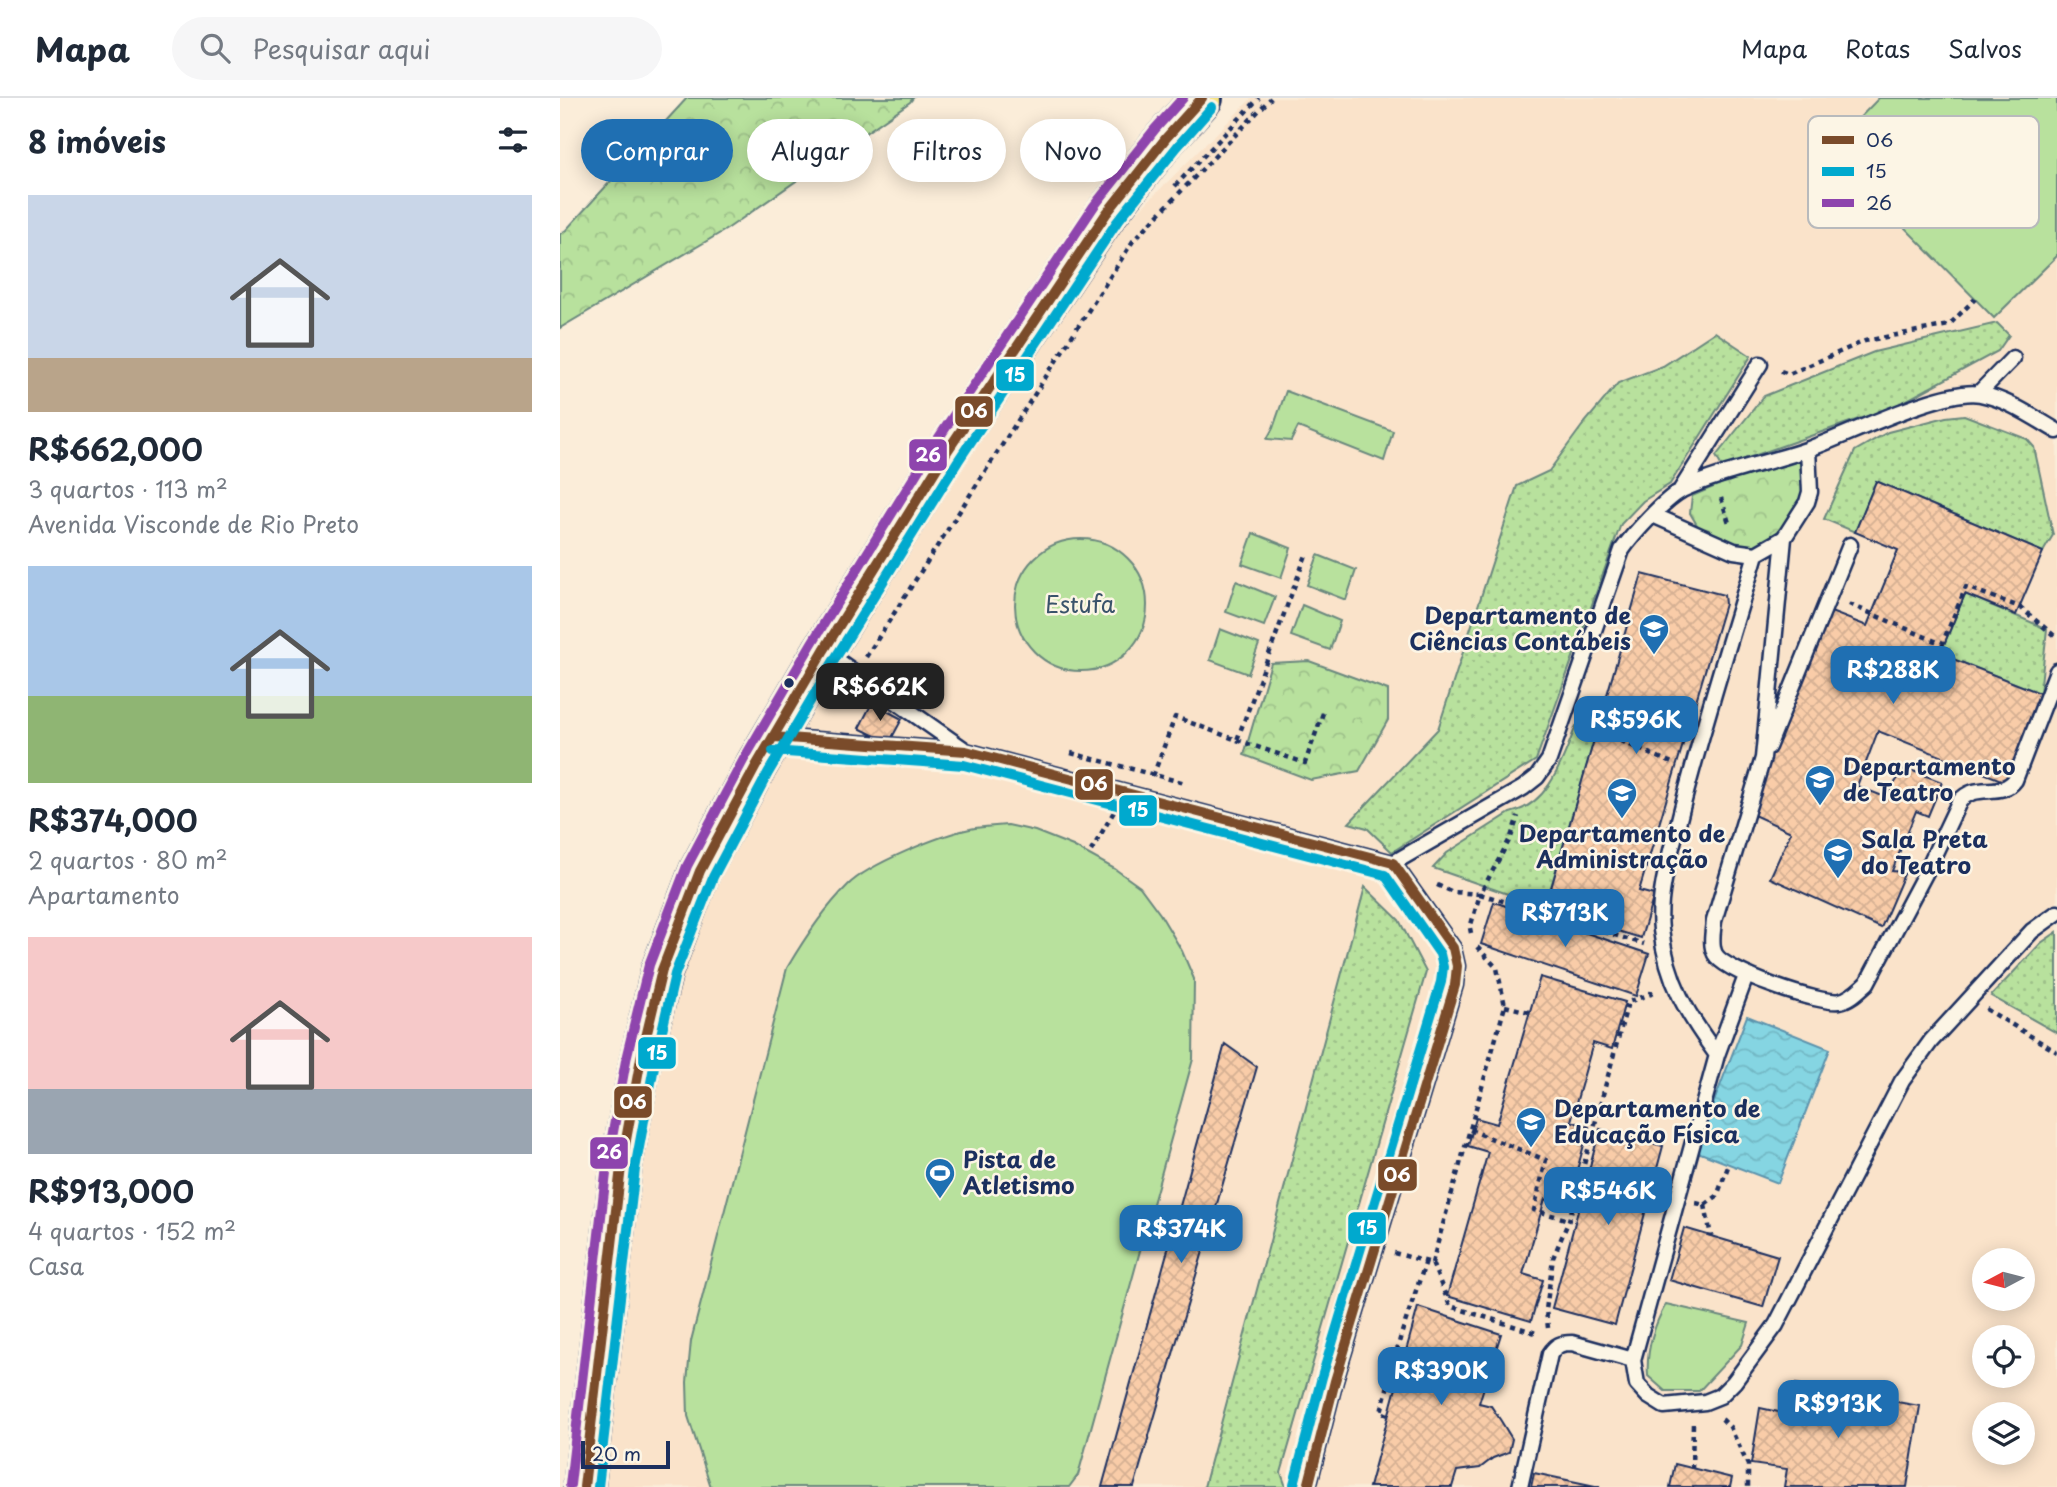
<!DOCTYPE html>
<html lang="pt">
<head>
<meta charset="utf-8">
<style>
  :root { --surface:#fff; --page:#f6f6f7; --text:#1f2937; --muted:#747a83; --line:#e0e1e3; --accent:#1f6fb2 }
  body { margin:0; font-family:"Playpen Sans",sans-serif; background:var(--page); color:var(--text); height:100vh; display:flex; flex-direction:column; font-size:26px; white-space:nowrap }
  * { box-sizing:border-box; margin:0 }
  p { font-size:23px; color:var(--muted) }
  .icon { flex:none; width:38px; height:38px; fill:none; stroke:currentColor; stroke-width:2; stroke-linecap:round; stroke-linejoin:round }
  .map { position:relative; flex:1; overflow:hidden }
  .details { display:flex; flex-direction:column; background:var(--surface); width:560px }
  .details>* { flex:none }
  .hud { position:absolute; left:21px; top:21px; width:665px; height:63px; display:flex; gap:14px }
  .needle { width:46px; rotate:263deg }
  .buttons { position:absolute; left:1412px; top:1150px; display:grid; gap:14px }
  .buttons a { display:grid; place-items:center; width:63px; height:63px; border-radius:50%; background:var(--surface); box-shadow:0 4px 18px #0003; font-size:35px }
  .scale { position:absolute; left:21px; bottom:18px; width:89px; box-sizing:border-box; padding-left:7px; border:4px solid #1b2f5e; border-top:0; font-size:19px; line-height:24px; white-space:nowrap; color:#1b2f5e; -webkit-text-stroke:5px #fcf5e5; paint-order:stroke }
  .price { position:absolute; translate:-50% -60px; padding:0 16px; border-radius:14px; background:var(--accent); color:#fff; font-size:23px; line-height:46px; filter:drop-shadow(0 2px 4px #0008) }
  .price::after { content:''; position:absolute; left:50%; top:42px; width:21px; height:16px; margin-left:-10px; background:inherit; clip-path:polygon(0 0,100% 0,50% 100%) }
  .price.active { background:#222; color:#fff }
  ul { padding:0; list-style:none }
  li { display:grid; align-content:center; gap:14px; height:371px; padding:0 28px }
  li span { display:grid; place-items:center; height:217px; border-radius:0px; color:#555 }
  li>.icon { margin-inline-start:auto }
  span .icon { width:126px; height:126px; fill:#fffc; stroke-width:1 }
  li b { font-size:30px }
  h2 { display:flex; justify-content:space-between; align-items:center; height:84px; padding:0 28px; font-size:30px }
  .chip { padding:0 24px; border-radius:32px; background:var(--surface); box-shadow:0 4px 18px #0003; font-size:24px; line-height:63px }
  .chip.active { background:var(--accent); color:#fff }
  header { display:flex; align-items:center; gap:42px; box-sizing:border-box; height:98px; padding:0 35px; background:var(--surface); border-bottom:2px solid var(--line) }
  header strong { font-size:33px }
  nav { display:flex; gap:38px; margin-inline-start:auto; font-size:24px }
  .search { width:490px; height:63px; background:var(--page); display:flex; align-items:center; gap:18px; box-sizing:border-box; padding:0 24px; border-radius:38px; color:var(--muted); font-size:26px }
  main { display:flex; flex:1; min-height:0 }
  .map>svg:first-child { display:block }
  .built { fill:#fae3ca; fill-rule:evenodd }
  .grass { fill:url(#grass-dots); stroke:#6a887e; stroke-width:2 }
  .forest { fill:url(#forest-crowns); stroke:#6a887e; stroke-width:2 }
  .garden { fill:#b8e19d; stroke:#6a887e; stroke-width:2 }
  .water { fill:url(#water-waves); stroke:#5b93ad; stroke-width:2 }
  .building { fill:url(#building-cross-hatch); stroke:#1b2f5e; stroke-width:2 }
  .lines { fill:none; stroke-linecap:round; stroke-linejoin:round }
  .lane-casing { stroke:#1b2f5e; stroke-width:19 }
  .highway-casing { stroke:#1b2f5e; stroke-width:44 }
  .path { stroke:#1b2f5e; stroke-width:4.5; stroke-dasharray:5 5; stroke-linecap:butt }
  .lane { stroke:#fcf5e5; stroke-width:14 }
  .highway { stroke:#f7e281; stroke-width:38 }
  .bus-1-casing { stroke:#fcf5e5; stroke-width:16 }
  .bus-2-casing { stroke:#fcf5e5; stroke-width:16 }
  .bus-3-casing { stroke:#fcf5e5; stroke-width:16 }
  .bus-1 { stroke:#7a4b2a; stroke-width:10 }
  .bus-2 { stroke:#00a9ce; stroke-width:10 }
  .bus-3 { stroke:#8e44ad; stroke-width:10 }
  .bus-dot { fill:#1b2f5e; stroke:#fcf5e5; stroke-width:2.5 }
  .labels { text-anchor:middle; stroke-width:5; stroke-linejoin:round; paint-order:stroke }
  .park-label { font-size:23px; fill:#3a536b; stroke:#fcf5e5 }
  .poi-label { font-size:23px; font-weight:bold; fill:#1b2f5e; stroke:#fcf5e5; text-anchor:start }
  .key { fill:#fcf5e5; stroke:#b8babc; stroke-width:2 }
  .key-label { font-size:19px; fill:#1b2f5e }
  .line-badge { stroke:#fcf5e5; stroke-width:2.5 }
  .badge-label { font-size:19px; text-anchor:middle; font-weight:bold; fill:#fff }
</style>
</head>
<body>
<header>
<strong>Mapa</strong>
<div class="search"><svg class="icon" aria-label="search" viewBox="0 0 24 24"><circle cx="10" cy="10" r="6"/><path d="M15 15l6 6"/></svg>Pesquisar aqui</div>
<nav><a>Mapa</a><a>Rotas</a><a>Salvos</a></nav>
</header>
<main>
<section class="details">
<h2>8 imóveis<svg class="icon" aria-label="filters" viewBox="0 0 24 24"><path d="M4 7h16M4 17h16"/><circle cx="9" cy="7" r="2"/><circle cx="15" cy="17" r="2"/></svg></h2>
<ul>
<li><span style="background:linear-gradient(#c9d6e8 75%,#b9a48a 0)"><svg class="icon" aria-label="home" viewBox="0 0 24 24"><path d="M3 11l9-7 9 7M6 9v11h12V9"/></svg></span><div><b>R$662,000</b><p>3 quartos · 113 m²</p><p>Avenida Visconde de Rio Preto</p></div></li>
<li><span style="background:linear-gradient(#a9c7e8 60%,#8fb573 0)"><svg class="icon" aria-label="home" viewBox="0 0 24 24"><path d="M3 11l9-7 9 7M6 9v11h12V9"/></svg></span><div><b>R$374,000</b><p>2 quartos · 80 m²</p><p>Apartamento</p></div></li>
<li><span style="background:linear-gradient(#f6c9c9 70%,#9aa5b1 0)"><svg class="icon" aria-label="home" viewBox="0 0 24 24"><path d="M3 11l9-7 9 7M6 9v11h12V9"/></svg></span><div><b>R$913,000</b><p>4 quartos · 152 m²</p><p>Casa</p></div></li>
</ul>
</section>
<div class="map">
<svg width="1497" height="1389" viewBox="0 0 1497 1389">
  <defs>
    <pattern id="grass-dots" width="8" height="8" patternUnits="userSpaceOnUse" patternTransform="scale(1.75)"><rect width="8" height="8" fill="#b8e19d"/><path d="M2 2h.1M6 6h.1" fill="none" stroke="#9ec18a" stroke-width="1.8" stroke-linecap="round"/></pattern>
    <pattern id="forest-crowns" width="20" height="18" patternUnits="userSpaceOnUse" patternTransform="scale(1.75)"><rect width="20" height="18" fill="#b8e19d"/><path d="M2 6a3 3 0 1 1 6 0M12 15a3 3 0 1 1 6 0" fill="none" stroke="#9ec18a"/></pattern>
    <pattern id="water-waves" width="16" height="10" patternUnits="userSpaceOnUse" patternTransform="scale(1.75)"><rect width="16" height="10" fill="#85d5e2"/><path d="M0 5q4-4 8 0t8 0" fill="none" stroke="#72b7c4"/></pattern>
    <pattern id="building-cross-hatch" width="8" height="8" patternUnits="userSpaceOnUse" patternTransform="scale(1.75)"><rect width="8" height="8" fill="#f9cca8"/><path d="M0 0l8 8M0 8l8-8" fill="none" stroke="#d5b093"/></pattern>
  </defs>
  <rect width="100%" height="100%" fill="#fbedd9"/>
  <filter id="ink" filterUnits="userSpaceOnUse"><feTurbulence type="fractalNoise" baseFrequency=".0143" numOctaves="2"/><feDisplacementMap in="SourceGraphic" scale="14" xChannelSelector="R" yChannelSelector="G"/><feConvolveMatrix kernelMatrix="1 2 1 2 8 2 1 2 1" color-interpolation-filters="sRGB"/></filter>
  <g filter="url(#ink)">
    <path class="built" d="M692,0h805v1389h-1456l33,-321 31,-147 52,-147 126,-217 270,-419zM1424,1162h39v38h-39zM1424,1239h39v39h-39zM1424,1316h39v38h-39z"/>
    <path class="grass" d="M1437,225l12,12 -11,16 -102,55 -174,61 -6,-11 48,-60 110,-44z
      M1155,234l36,24 -81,128 -27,17 -22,23 -85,236 -144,92 -25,-24 -18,-5 89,-94 79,-243 32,-15 33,-45 36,-43 45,-17z
      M1404,317l63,24 7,8 19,88 -10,17 -167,-71 -21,51 -31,-13 31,-68 33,-19 58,-15z
      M1405,496l82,35 -7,64 -100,-39z
      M1016,628l21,5 -52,176 -112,-39 14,-15 63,-40c40,-9 52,-53 66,-87z
      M805,789l34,33 27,52 -145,501 5,14h-82z
      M1497,834v101l-66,-37 50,-53z"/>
    <path class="forest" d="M127,0h226l-3,4 -183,127 -167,99v-94l6,-4z
      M1239,357l5,40 -23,34 -28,21 -16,-1 -40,-24 -7,-12 2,-17 33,-14z
      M749,563l79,29v30l-29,51 -48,9 -67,-25 27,-92z"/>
    <path class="garden" d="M1319,0h178v158l-63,62 -166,-168z
      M726,293l107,40 -9,30 -86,-34 -7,14 -24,-2 6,-11z
      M693,435l38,15 -10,30 -39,-14z
      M455 507a66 66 0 1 1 132 0a66 66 0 1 1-132 0Z
      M758,457l38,15 -10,30 -39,-15z
      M676,483l39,16 -11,29 -38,-14z
      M742,507l38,16 -10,29 -39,-14z
      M660,531l39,15 -11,30 -38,-14z
      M448,727l27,6 38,15 42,23 25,18 20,27 22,37 12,28 -1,80 -115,416 -9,12h-358l-23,-71 -1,-34 4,-41 96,-373c17,-29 37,-59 61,-83 21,-21 92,-50 122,-56 12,-3 26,-3 38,-4z
      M1106,1206l83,19 -7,22 -43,46h-34l-17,-15c-2,-26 5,-49 18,-72z"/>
    <path class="water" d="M1187,918l83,33 -52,134 -83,-32z"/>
    <path class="building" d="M1316,383l167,71 -27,63 -51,-21 -25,60 100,39 -34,89 -128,-51 -21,55 28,11 20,-29 37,14 -14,34 -12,-5 -24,60 13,1 -24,56 -111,-50 21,-46 -44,-20 84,-200 36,14 31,-76 -43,-18z
      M1082,476l82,21 1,9 -86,287 15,4 -13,43 -96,-29z
      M312,605l30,16 -13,24 -30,-15z
      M934,804l155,52 -13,42 -155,-52z
      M980,879l85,25 -13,47 -19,-6 -22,78 18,6 -22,79 -22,-7 -22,75 20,6 -12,41 -84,-25 41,-144 -20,-6 8,-28 21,6z
      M665,946l32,23 -123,420h-32z
      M1040,1031l63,17 -48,179 -63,-17z
      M1124,1130l94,28 -15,51 -94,-27z
      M858,1209l83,27 -22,69 12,3 10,15 11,18 -3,13 -16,6 -13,10 -23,3 -5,16h-83z
      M1236,1286l124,22 -13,81h-123l3,-18 -36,-5 9,-56 28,6z
      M1115,1366l57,14 -2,9h-60z
      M974,1375l66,14h-69z"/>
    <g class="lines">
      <g class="lane-casing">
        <path id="lane" d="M1419,295l34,-35
          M1120,393l80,-127
          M1093,417l81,36 22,3 28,-16 23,-36 3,-10 -2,-43
          M1224,440l-21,220 -49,163c-1,11 -4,23 1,33 9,18 106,51 125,47 11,-2 19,-11 27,-18l60,-113 32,-68c16,-21 42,-3 56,-22l42,-109
          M1196,456c-26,88 -55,177 -77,266 -9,36 -22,74 -18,110 6,51 26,84 56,125l-84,305 4,24 11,12 16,10 41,-4 15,-6 14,-14 42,-57 126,-244 29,-40 101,-110 25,-18
          M264,553l141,99
          M215,639l191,14 427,112 60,85 4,18 -2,19 -120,396 -27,106
          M1208,649l82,-202
          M833,765l130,-75 14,-11 12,-17 73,-210c11,-16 43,-51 60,-60 37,-18 87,-27 127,-41 37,-13 136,-62 171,-55 27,5 53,23 77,37
          M1157,957l29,-79
          M960,1389l30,-133c6,-9 11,-11 22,-11l61,17"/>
      </g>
      <g class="highway-casing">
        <path id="highway" d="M24,1389l37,-320 20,-109 21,-88 38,-99 56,-105 68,-116 122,-197 160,-239 60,-76 36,-40"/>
      </g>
      <path class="path" d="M615,88l84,-88
        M1221,273l8,3 76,-33 84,-16 26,-26
        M1161,400l9,28
        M1289,506l93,40 24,-57 54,20 37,31
        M306,559l267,-416 138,-143
        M1023,630l14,3 75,32
        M677,642l68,23 18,-50
        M511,655l114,30
        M593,678l22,-59 62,23 69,-185
        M531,753l24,-41
        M1337,761l11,3
        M877,787l16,7 27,2 31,-57 7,-21
        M911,835l-1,-5 10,-34 164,50
        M945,908l24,6
        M1426,911l71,43
        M910,1032l76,30 -12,50 35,10
        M1136,1105l9,2 12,-9 12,-32
        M1145,1107l6,31
        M834,1155l38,10 18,43 89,28
        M872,1165l73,-257 -8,-38 -20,-21
        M988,1230l-2,-18 7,-52 16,-38 59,-218 23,-8 1,-7
        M828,1317l-7,-3 20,-77 25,-74
        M1162,1321l8,8 18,38v22
        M1132,1371l1,-46"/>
      <use href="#lane" class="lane"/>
      <use href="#highway" class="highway"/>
      <g class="bus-1-casing">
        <path id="bus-1" d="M214,639l192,14 427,112 60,85 4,18 -2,19 -120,396 -27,106
          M24,1389l37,-320 20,-109 21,-88 38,-99 56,-105 68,-116 122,-197 160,-239 60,-76 36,-40"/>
      </g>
      <g class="bus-2-casing">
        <path id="bus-2" d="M213,653l191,14 421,110 55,79 3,13 -2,15 -119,395 -28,107
          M38,1389l37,-318 20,-108 20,-87 38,-97 55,-104 68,-116 122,-196 159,-239 60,-75 35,-40"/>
      </g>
      <g class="bus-3-casing">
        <path id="bus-3" d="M10,1387l37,-320 20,-110 22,-90 38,-99 57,-107 68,-116 122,-198 160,-239 61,-77 28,-31"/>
      </g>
      <use href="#bus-1" class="bus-1"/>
      <use href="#bus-2" class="bus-2"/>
      <use href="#bus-3" class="bus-3"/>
    </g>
  </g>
  <defs>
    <g id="university-pin" transform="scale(1.575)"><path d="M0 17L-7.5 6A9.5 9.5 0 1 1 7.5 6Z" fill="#1f6fb2" stroke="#fcf5e5"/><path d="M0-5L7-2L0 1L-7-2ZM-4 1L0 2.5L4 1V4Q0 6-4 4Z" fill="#fff"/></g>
    <g id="stadium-pin" transform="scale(1.575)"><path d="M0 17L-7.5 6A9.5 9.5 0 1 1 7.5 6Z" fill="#1f6fb2" stroke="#fcf5e5"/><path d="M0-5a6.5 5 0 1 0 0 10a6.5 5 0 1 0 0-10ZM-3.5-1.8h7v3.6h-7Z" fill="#fff"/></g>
  </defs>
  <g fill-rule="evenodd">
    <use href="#university-pin" x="1094" y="531"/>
    <use href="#university-pin" x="1260" y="682"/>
    <use href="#university-pin" x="1062" y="695"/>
    <use href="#university-pin" x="1278" y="755"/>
    <use href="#university-pin" x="971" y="1024"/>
    <use href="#stadium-pin" x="380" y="1075"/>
  </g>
  <circle class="bus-dot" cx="229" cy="585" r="6"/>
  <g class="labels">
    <g class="park-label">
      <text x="520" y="515">Estufa</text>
    </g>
    <g class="poi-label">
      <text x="1071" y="526" text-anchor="end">Departamento de<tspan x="1071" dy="26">Ciências Contábeis</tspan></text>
      <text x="1283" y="677">Departamento<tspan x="1283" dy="26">de Teatro</tspan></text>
      <text x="1062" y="744" text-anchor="middle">Departamento de<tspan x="1062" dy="26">Administração</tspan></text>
      <text x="1301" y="750">Sala Preta<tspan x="1301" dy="26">do Teatro</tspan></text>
      <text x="994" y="1019">Departamento de<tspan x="994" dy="26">Educação Física</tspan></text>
      <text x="403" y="1070">Pista de<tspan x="403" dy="26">Atletismo</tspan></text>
    </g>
  </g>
  <rect x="1248" y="18" width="231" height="112" rx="10" class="key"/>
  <rect x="1262" y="38" width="32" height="8" fill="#7a4b2a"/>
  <rect x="1262" y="69" width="32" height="9" fill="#00a9ce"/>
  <rect x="1262" y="101" width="32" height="8" fill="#8e44ad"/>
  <g class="key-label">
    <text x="1306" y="49">06</text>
    <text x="1306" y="80">15</text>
    <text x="1306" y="112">26</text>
  </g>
  <g class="line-badge">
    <rect x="435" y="260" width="40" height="34" rx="7" fill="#00a9ce"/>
    <rect x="394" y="297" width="40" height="33" rx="7" fill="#7a4b2a"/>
    <rect x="348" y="340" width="40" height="34" rx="7" fill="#8e44ad"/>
    <rect x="514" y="670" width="40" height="33" rx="7" fill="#7a4b2a"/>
    <rect x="558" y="696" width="40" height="33" rx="7" fill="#00a9ce"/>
    <rect x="77" y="938" width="40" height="34" rx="7" fill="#00a9ce"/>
    <rect x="53" y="987" width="40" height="34" rx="7" fill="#7a4b2a"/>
    <rect x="29" y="1038" width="40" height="34" rx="7" fill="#8e44ad"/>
    <rect x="817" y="1060" width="41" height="34" rx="7" fill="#7a4b2a"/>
    <rect x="787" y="1113" width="40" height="34" rx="7" fill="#00a9ce"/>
  </g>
  <g class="badge-label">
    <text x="455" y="284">15</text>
    <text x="414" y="320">06</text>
    <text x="368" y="364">26</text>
    <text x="534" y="693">06</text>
    <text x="578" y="719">15</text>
    <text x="97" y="962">15</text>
    <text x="73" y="1011">06</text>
    <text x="49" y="1061">26</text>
    <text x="837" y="1084">06</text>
    <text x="807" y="1137">15</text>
  </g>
</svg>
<div class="buttons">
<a><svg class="needle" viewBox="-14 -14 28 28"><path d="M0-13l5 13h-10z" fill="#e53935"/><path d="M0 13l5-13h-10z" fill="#747a83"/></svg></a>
<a><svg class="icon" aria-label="locate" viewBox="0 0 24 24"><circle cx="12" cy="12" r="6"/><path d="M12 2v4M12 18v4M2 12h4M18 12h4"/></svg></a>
<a><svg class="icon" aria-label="layers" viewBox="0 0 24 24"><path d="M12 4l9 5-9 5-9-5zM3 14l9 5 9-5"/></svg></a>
</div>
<div class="scale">20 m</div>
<b class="price" style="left:1333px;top:608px">R$288K</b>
<b class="price active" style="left:320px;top:625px">R$662K</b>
<b class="price" style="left:1076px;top:658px">R$596K</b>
<b class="price" style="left:1005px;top:851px">R$713K</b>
<b class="price" style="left:1048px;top:1129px">R$546K</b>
<b class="price" style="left:621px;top:1167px">R$374K</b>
<b class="price" style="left:881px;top:1309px">R$390K</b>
<b class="price" style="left:1278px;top:1342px">R$913K</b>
<div class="hud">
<a class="chip active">Comprar</a>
<a class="chip">Alugar</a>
<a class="chip">Filtros</a>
<a class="chip">Novo</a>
</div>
</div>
</main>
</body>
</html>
